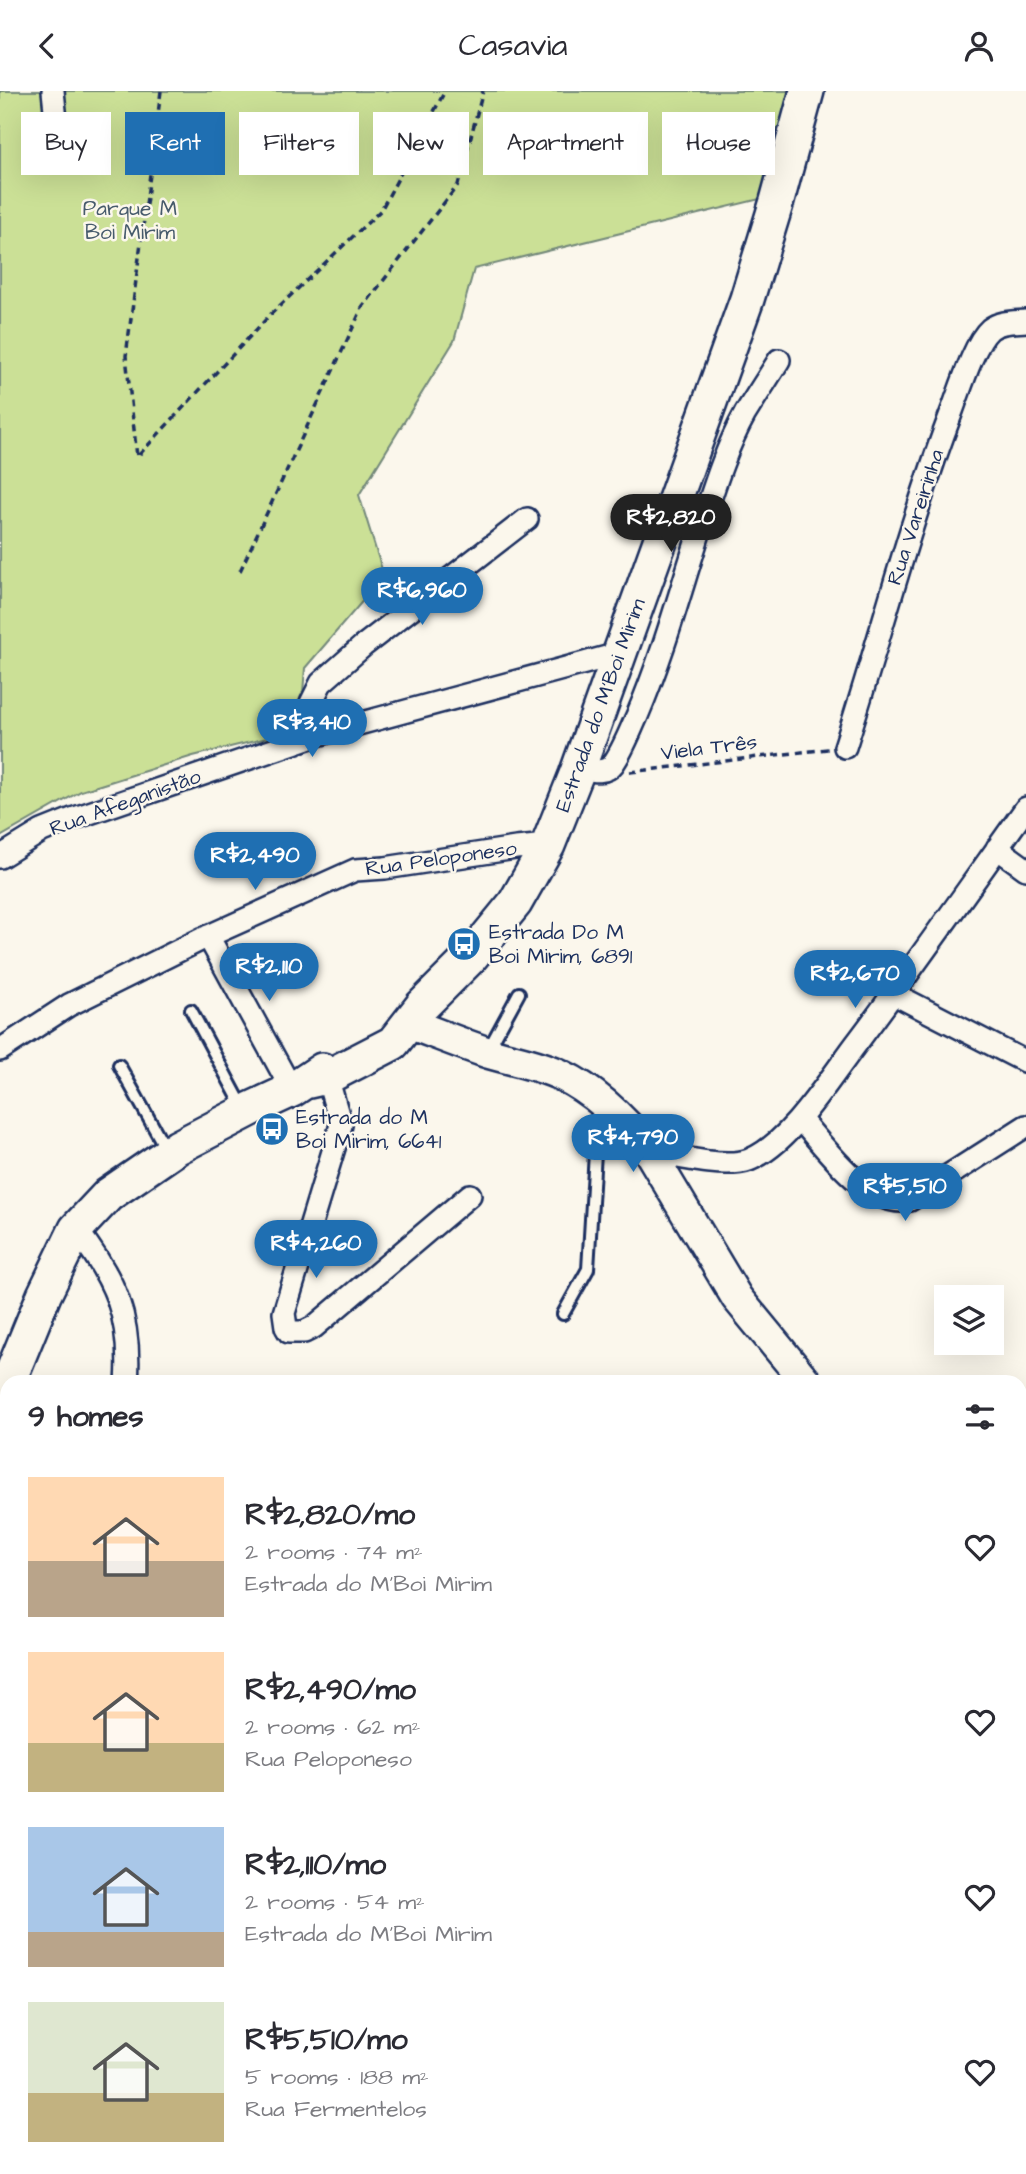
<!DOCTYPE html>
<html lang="en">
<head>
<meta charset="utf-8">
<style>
  :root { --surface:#fff; --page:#f2f2f3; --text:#2b2b33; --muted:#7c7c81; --accent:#1f6fb2 }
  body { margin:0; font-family:"Architects Daughter",sans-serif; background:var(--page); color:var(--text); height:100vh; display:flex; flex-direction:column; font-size:26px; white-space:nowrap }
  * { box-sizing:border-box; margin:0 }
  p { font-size:23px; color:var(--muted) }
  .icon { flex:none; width:38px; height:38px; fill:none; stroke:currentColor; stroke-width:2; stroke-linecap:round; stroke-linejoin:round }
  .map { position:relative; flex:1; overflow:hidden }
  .drawer { position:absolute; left:0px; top:1284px; width:1027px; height:800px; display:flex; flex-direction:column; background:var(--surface); border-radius:21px 21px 0 0; box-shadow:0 7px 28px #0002 }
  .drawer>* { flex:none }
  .guide { position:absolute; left:21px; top:21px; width:985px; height:63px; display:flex; gap:14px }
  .controls { position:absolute; left:934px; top:1194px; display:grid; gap:14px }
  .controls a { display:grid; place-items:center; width:70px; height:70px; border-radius:0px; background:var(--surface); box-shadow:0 7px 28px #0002; font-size:35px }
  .price { position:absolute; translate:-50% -60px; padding:0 16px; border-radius:24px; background:var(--accent); color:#fff; font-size:23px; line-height:46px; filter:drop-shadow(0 2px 4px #0008) }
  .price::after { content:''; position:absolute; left:50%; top:42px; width:21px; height:16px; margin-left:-10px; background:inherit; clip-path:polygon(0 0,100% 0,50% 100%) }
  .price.on { background:#222; color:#fff }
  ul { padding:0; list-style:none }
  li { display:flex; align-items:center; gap:21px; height:175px; padding:0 28px }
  li span { display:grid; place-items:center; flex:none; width:196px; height:140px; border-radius:0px; color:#555 }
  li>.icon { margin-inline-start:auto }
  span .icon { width:84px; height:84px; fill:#fffc; stroke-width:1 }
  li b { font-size:30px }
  h2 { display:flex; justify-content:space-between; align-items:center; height:84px; padding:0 28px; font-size:30px }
  .tag { padding:0 24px; border-radius:0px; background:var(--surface); box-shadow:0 7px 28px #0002; font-size:24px; line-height:63px }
  .tag.on { background:var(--accent); color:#fff }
  header { display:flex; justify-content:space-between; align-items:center; height:91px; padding:0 28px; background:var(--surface); font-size:32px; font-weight:600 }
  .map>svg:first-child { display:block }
  .green { fill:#cbe096; stroke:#73887a; stroke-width:2 }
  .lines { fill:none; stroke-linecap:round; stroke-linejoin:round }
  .lane-casing { stroke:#1b2f5e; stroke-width:16 }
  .street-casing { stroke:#1b2f5e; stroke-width:26 }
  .secondary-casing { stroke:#1b2f5e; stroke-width:35 }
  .primary-casing { stroke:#1b2f5e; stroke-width:38 }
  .path { stroke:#1b2f5e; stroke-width:3.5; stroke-dasharray:7 5; stroke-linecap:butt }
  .lane { stroke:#fbf7ec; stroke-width:10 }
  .street { stroke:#fbf7ec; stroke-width:21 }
  .secondary { stroke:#fbf7ec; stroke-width:30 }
  .primary { stroke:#fbf7ec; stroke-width:33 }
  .labels { text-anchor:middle; stroke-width:5; stroke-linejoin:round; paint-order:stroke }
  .park-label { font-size:21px; fill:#475b6c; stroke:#fbf7ec }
  .street-label { font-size:21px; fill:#1b2f5e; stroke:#fbf7ec }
  .poi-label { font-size:21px; fill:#1b2f5e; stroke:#fbf7ec; text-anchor:start }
</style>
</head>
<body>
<header><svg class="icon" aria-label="back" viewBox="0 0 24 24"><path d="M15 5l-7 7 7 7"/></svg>Casavia<svg class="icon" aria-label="person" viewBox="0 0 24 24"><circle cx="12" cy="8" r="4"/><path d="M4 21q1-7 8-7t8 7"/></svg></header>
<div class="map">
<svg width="1026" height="2083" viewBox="0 0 1026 2083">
  <rect width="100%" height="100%" fill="#fbf7ec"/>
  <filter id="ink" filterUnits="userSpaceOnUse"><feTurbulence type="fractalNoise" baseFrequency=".0143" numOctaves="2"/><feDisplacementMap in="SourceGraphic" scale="14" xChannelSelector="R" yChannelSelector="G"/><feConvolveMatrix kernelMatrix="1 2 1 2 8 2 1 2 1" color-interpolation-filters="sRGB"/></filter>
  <g filter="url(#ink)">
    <path class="green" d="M0,0h807l-27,103 -306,75 -20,72 -95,154 25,81 -79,92 -5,62 -107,26 -112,35 -81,46z"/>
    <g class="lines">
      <g class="lane-casing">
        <path id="lane" d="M191,919l53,99
          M488,959l31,-57
          M119,974l48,86
          M563,1223l25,-45 10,-166"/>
      </g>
      <g class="street-casing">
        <path id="street" d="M53,0l6,58
          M314,645l-3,-33 10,-20 42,-37 164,-127
          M845,656c36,-112 65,-226 107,-336 8,-21 22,-68 38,-82 10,-8 24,-7 36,-8
          M578,677c12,2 27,7 35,-4 10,-14 17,-33 24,-48 27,-63 44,-128 65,-192 12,-37 24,-76 43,-110 11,-18 23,-36 34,-54
          M997,757l29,21
          M0,766l42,-26 30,-12 242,-83 304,-82
          M208,845l84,154
          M894,903l132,68
          M0,959l69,-45 135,-67 151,-68 30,-2 131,-20 32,-3
          M327,986l14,48 -57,188 2,14 3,5h15l10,-5 156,-132
          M800,1028c24,27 69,91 110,81l116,-74
          M649,1060c26,5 76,18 100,9 41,-16 83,-85 110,-120 57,-76 112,-155 167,-232
          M76,1138c39,50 56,88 51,154
          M1020,1337l6,-6
          M0,1393l7,18
          M0,1628l7,1
          M1020,1656l6,-3
          M1020,1810l6,-4
          M1020,1962l6,-3
          M1020,2024l6,8
          M0,2063l9,20
          M220,2077l8,6
          M459,2077l7,6
          M818,2077l1,6
          M399,2083l18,-6
          M509,2083l5,-6"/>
      </g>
      <g class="secondary-casing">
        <path id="secondary" d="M408,932c27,10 54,21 81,30 23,7 49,11 72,22 34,16 65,47 88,76l88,147 70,85
          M1020,1594l6,10"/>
      </g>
      <g class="primary-casing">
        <path id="primary" d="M305,991l22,-5 66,-34 29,-37 48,-48 45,-55 33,-58 28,-70 171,-476 30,-98 30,-110
          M8,1292l36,-88 32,-66 32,-34 70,-48 75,-39 39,-18 30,-20"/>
      </g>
      <path class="path" d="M161,0l-35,265 11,101 133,-142 111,-105 64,-119
        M240,480l122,-263 96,-123 25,-94
        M630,681l198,-23
        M556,2077l6,6"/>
      <use href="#lane" class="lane"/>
      <use href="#street" class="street"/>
      <use href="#secondary" class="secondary"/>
      <use href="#primary" class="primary"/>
    </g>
  </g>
  <defs>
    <g id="bus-disc" transform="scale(1.75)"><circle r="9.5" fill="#1f6fb2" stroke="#fbf7ec"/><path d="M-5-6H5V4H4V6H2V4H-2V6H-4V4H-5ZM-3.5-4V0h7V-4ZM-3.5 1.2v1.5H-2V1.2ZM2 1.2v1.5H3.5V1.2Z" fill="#fff"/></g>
  </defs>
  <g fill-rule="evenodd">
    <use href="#bus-disc" x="464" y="853"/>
    <use href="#bus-disc" x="272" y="1038"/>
  </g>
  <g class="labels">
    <g class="park-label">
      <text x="130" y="124">Parque M<tspan x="130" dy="24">Boi Mirim</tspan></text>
    </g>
    <g class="street-label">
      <text transform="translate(915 426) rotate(-72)" y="7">Rua Vareirinha</text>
      <text transform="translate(600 614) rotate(-70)" y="7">Estrada do M'Boi Mirim</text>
      <text transform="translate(709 656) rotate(-7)" y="7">Viela Três</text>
      <text transform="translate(125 711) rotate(-20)" y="7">Rua Afeganistão</text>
      <text transform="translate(441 767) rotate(-8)" y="7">Rua Peloponeso</text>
    </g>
    <g class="poi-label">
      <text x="489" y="848">Estrada Do M<tspan x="489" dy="24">Boi Mirim, 6891</tspan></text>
      <text x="296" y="1033">Estrada do M<tspan x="296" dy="24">Boi Mirim, 6641</tspan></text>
    </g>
  </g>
</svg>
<div class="controls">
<a><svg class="icon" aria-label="layers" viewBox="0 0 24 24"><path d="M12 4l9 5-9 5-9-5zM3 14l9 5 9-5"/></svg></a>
</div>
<b class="price on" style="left:671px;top:463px">R$2,820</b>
<b class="price" style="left:422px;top:536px">R$6,960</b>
<b class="price" style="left:312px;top:668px">R$3,410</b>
<b class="price" style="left:255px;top:801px">R$2,490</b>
<b class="price" style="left:269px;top:912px">R$2,110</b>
<b class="price" style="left:855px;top:919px">R$2,670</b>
<b class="price" style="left:633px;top:1083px">R$4,790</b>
<b class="price" style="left:905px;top:1132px">R$5,510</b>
<b class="price" style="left:316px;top:1189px">R$4,260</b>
<div class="guide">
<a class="tag">Buy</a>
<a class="tag on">Rent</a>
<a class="tag">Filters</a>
<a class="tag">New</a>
<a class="tag">Apartment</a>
<a class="tag">House</a>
</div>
<section class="drawer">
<h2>9 homes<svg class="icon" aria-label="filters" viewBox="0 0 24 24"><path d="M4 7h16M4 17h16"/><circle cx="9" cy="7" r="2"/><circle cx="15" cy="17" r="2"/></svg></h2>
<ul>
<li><span style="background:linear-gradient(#ffd9b3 60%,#b9a48a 0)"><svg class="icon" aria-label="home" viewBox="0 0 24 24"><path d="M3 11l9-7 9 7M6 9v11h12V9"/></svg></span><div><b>R$2,820/mo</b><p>2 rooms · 74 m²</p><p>Estrada do M'Boi Mirim</p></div><svg class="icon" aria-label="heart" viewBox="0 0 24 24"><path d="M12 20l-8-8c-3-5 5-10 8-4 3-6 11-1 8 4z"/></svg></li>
<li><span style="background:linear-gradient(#ffd9b3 65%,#c2b280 0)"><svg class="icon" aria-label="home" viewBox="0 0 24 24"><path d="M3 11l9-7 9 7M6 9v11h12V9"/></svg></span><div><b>R$2,490/mo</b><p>2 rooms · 62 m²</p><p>Rua Peloponeso</p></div><svg class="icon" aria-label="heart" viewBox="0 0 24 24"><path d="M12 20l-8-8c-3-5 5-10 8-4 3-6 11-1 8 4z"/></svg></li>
<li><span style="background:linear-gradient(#a9c7e8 75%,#b9a48a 0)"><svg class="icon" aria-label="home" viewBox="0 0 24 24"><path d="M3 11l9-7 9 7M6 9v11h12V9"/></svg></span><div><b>R$2,110/mo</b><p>2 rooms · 54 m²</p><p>Estrada do M'Boi Mirim</p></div><svg class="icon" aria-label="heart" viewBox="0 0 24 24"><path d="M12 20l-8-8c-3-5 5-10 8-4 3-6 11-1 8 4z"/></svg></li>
<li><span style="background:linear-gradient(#dfe7d0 65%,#c2b280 0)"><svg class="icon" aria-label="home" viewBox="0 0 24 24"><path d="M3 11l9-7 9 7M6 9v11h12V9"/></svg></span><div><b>R$5,510/mo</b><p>5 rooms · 188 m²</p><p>Rua Fermentelos</p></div><svg class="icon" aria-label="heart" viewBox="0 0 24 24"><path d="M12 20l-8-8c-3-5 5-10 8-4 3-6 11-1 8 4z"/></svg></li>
</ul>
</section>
</div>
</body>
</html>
